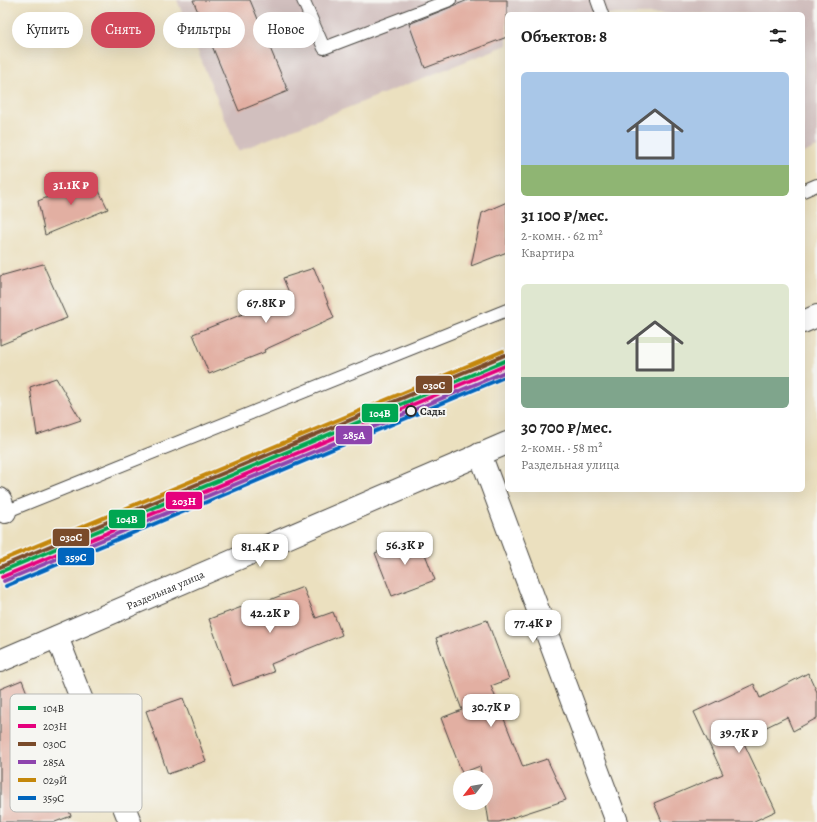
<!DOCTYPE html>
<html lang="ru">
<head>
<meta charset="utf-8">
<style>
  :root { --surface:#fff; --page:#f6f6f6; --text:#222; --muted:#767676; --accent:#d1495b }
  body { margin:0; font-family:Alegreya,serif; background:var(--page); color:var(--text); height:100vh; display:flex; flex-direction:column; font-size:15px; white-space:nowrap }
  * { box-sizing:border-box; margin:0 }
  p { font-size:13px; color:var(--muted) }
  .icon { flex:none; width:22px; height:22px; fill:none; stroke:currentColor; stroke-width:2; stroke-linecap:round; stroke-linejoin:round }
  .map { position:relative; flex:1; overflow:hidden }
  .sheet { position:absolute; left:505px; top:12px; width:300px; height:480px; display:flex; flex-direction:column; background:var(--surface); border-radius:6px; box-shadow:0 4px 16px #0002 }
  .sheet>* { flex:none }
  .guide { position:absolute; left:12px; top:12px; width:380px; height:36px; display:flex; gap:8px }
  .needle { width:26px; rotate:239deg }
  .buttons { position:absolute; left:453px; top:770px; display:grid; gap:8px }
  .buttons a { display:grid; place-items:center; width:40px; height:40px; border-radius:50%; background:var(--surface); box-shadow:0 4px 16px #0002; font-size:20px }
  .price { position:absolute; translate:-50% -34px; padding:0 9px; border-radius:8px; background:#fff; color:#222; font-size:13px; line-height:26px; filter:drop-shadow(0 1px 2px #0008) }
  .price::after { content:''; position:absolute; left:50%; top:24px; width:12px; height:9px; margin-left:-6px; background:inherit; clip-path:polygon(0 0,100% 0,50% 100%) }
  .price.active { background:var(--accent); color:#fff }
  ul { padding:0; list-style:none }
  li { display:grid; align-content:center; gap:8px; height:212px; padding:0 16px }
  li span { display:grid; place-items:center; height:124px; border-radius:6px; color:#555 }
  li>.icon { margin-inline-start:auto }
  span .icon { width:72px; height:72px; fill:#fffc; stroke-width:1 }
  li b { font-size:17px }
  h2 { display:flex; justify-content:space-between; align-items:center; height:48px; padding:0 16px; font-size:17px }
  .pill { padding:0 14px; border-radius:18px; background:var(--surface); box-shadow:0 4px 16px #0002; font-size:14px; line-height:36px }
  .pill.active { background:var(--accent); color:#fff }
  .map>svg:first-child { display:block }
  .industrial { fill:#d1bfbe }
  .building { fill:#e2afa2 }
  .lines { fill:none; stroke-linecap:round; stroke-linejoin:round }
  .service-casing { stroke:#484641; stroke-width:14 }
  .minor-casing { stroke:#484641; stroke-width:24 }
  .service { stroke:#fff; stroke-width:12 }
  .minor { stroke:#fff; stroke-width:22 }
  .rail-1-casing { stroke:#f6f6f2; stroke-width:7 }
  .rail-2-casing { stroke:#f6f6f2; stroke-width:7 }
  .rail-3-casing { stroke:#f6f6f2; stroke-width:7 }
  .rail-4-casing { stroke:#f6f6f2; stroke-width:7 }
  .rail-5-casing { stroke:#f6f6f2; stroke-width:7 }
  .rail-6-casing { stroke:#f6f6f2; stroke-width:7 }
  .rail-1 { stroke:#00a651; stroke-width:4 }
  .rail-2 { stroke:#e5007d; stroke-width:4 }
  .rail-3 { stroke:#7a4b2a; stroke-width:4 }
  .rail-4 { stroke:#8e44ad; stroke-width:4 }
  .rail-5 { stroke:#c4870b; stroke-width:4 }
  .rail-6 { stroke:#0065bd; stroke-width:4 }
  .stop-dot { fill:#f6f6f2; stroke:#2b2b2b; stroke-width:2 }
  .labels { text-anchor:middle; stroke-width:4; stroke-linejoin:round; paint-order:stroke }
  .stop-label { font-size:11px; font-weight:bold; fill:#2b2b2b; stroke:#f6f6f2; text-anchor:start }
  .street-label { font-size:11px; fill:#2b2b2b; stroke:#f6f6f2 }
  .key { fill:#f6f6f2; stroke:#b9b9b6; stroke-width:1 }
  .key-label { font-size:11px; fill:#2b2b2b }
  .line-badge { stroke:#f6f6f2; stroke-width:1.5 }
  .badge-label { font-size:11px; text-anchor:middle; font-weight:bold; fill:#fff }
</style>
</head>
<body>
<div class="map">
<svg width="817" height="822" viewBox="0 0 817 822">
  <rect width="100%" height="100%" fill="#f6f6f2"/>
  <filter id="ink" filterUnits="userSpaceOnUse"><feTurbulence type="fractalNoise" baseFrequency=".025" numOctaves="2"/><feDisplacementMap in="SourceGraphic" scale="8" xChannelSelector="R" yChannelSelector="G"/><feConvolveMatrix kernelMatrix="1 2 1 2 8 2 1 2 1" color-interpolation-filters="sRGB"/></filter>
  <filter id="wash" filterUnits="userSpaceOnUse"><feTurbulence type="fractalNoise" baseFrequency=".012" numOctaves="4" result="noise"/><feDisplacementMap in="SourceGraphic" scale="16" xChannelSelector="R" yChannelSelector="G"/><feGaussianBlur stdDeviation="0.9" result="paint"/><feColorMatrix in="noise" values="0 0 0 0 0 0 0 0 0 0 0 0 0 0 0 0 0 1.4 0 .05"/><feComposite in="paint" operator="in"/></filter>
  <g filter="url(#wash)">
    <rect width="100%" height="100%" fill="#ebe0bf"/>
    <path class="industrial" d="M177,0h640v147l-14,6v-139h-211l-1,-2 -7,2h-77v31l-269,106z"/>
    <g id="blocks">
      <path class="building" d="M193,0h57l38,91 -49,20z
        M468,0h39v37l-82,31 -16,-44z
        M93,179l15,30 -63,26 -7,-34z
        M507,202v50l-36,14 11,-53z
        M43,264l24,54 -67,27v-69z
        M314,268l20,50 -70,32 1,2 -56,22 -16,-40 97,-39 -7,-17z
        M56,378l25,42 -44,15 -7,-48z
        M418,536l17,44 -43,16 -17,-43z
        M303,587l13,31 17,-6 9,23 -71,29 3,8 -41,14 -24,-67 41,-15 1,3z
        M487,620l22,59 -18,7 32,81 24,-8 19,41 -67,22h-10l-3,-19v-26h-4l-2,-11 -18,7 -21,-55 21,-8 -26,-72z
        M808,673l9,19v26l-24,13 -6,-14 -45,22 34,72 -24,11h-90l-8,-19 69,-29 -29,-62 60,-28 6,14z
        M22,680l22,57 -2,1 29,78 -16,6h-55v-133z
        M183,698l23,63 -38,13 -22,-63z"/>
    </g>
  </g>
  <g filter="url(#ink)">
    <use href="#blocks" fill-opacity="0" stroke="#484641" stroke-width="1"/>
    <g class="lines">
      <g class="service-casing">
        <path id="service" d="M303,0l21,48 126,-48
          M597,0l5,14
          M803,191l14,-6
          M5,512l502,-202"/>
      </g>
      <g class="minor-casing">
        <g id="minor">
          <path d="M803,322l14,-6"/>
          <path d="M480,454l137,368"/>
          <path d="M0,499l5,13"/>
          <path d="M57,637l73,185"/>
          <path id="s1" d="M0,661l507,-218"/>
        </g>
      </g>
      <use href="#service" class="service"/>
      <use href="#minor" class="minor"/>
      <g class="rail-1-casing">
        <path id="rail-1" d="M0,572l507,-212"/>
      </g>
      <g class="rail-2-casing">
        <path id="rail-2" d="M2,577l505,-212"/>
      </g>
      <g class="rail-3-casing">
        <path id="rail-3" d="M0,567l505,-212"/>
      </g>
      <g class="rail-4-casing">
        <path id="rail-4" d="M4,581l503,-210"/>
      </g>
      <g class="rail-5-casing">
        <path id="rail-5" d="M0,561l503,-210"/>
      </g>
      <g class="rail-6-casing">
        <path id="rail-6" d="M6,586l501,-210"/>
      </g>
      <use href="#rail-1" class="rail-1"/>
      <use href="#rail-2" class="rail-2"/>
      <use href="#rail-3" class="rail-3"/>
      <use href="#rail-4" class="rail-4"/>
      <use href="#rail-5" class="rail-5"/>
      <use href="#rail-6" class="rail-6"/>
    </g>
  </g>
  <circle class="stop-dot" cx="411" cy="411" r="5"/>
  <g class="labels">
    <g class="stop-label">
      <text x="420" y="415">Сады</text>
    </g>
    <g class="street-label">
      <text dy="4" stroke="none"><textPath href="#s1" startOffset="180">Раздельная улица</textPath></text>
    </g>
  </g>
  <rect x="10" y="694" width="132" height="118" rx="6" class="key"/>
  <rect x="18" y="706" width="18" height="4" fill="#00a651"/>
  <rect x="18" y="724" width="18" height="4" fill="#e5007d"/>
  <rect x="18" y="742" width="18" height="4" fill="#7a4b2a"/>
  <rect x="18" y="760" width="18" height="4" fill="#8e44ad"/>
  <rect x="18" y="778" width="18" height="4" fill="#c4870b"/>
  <rect x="18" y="796" width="18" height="4" fill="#0065bd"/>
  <g class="key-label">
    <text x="43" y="712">104В</text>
    <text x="43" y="730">203Н</text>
    <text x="43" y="748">030C</text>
    <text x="43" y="766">285А</text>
    <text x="43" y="784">029Й</text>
    <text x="43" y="802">359С</text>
  </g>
  <g class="line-badge">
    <rect x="415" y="375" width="38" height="19" rx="4" fill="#7a4b2a"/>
    <rect x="361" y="403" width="38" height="20" rx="4" fill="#00a651"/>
    <rect x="335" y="425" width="38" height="20" rx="4" fill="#8e44ad"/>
    <rect x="165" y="491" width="38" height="19" rx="4" fill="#e5007d"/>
    <rect x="108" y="509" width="38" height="20" rx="4" fill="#00a651"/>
    <rect x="52" y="528" width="38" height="19" rx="4" fill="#7a4b2a"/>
    <rect x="57" y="547" width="38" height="19" rx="4" fill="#0065bd"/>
  </g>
  <g class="badge-label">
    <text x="434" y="389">030C</text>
    <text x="380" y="417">104В</text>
    <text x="354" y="439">285А</text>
    <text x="184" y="505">203Н</text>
    <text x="127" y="523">104В</text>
    <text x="71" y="541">030C</text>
    <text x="76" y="561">359С</text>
  </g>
</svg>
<div class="buttons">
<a><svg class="needle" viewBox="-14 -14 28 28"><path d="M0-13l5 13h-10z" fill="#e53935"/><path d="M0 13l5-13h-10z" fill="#767676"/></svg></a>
</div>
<b class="price active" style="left:71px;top:206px">31.1K ₽</b>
<b class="price" style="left:266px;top:324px">67.8K ₽</b>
<b class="price" style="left:405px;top:566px">56.3K ₽</b>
<b class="price" style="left:260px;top:568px">81.4K ₽</b>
<b class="price" style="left:270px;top:634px">42.2K ₽</b>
<b class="price" style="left:533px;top:644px">77.4K ₽</b>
<b class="price" style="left:491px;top:728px">30.7K ₽</b>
<b class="price" style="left:739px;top:754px">39.7K ₽</b>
<div class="guide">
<a class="pill">Купить</a>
<a class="pill active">Снять</a>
<a class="pill">Фильтры</a>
<a class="pill">Новое</a>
</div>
<section class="sheet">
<h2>Объектов: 8<svg class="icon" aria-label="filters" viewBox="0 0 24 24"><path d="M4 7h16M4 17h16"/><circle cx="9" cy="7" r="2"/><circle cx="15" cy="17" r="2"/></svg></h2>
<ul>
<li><span style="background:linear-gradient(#a9c7e8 75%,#8fb573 0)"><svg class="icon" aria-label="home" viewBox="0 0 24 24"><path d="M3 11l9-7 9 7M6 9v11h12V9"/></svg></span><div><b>31 100 ₽/мес.</b><p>2-комн. · 62 m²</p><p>Квартира</p></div></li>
<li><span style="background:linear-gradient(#dfe7d0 75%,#7fa58c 0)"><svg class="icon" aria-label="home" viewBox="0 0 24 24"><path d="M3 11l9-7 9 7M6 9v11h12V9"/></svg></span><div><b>30 700 ₽/мес.</b><p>2-комн. · 58 m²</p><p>Раздельная улица</p></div></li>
</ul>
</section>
</div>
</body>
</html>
